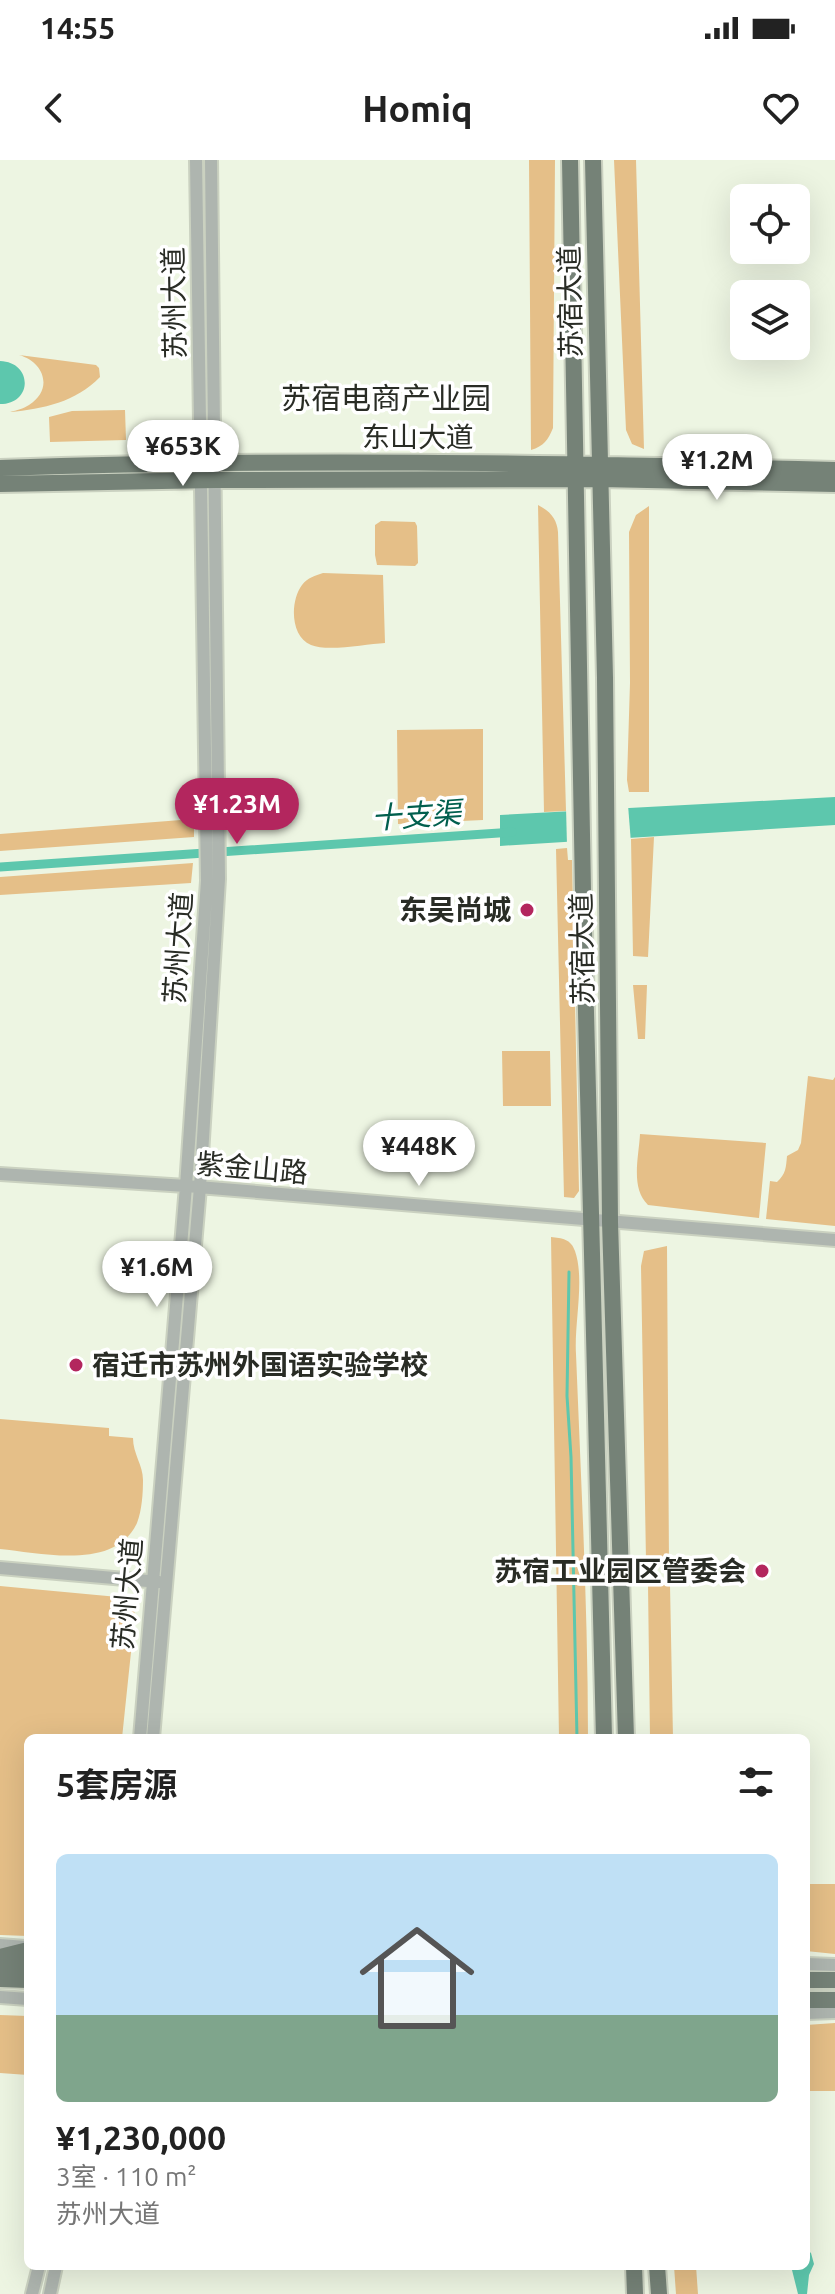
<!DOCTYPE html>
<html lang="zh">
<head>
<meta charset="utf-8">
<style>
  :root { --surface:#fff; --page:#f2f2f2; --text:#222; --muted:#767676; --line:#e0e0e0; --accent:#b3265e }
  body { margin:0; font-family:Ubuntu,"Noto Sans SC",sans-serif; background:var(--page); color:var(--text); height:100vh; display:flex; flex-direction:column; font-size:30px; white-space:nowrap }
  * { box-sizing:border-box; margin:0 }
  p { font-size:26px; color:var(--muted) }
  .icon { flex:none; width:44px; height:44px; fill:none; stroke:currentColor; stroke-width:2; stroke-linecap:round; stroke-linejoin:round }
  .map { position:relative; flex:1; overflow:hidden }
  .panel { position:absolute; left:24px; top:1574px; width:786px; height:536px; display:flex; flex-direction:column; background:var(--surface); border-radius:12px; box-shadow:0 8px 32px #0002 }
  .panel>* { flex:none }
  .controls { position:absolute; left:730px; top:24px; display:grid; gap:16px }
  .controls a { display:grid; place-items:center; width:80px; height:80px; border-radius:12px; background:var(--surface); box-shadow:0 8px 32px #0002; font-size:40px }
  .price { position:absolute; translate:-50% -68px; padding:0 18px; border-radius:28px; background:#fff; color:#222; font-size:26px; line-height:52px; filter:drop-shadow(0 2px 4px #0008) }
  .price::after { content:''; position:absolute; left:50%; top:48px; width:24px; height:18px; margin-left:-12px; background:inherit; clip-path:polygon(0 0,100% 0,50% 100%) }
  .price.selected { background:var(--accent); color:#fff }
  ul { padding:0; list-style:none }
  li { display:grid; align-content:center; gap:16px; height:424px; padding:0 32px }
  li+li { border-top:2px solid var(--line) }
  li span { display:grid; place-items:center; height:248px; border-radius:12px; color:#555 }
  li>.icon { margin-inline-start:auto }
  span .icon { width:144px; height:144px; fill:#fffc; stroke-width:1 }
  li b { font-size:34px }
  h2 { display:flex; justify-content:space-between; align-items:center; height:96px; padding:0 32px; font-size:34px }
  .status { display:flex; justify-content:space-between; align-items:center; height:56px; padding:0 40px; background:var(--surface); direction:ltr }
  .status svg { height:22px; fill:currentColor }
  header { display:flex; justify-content:space-between; align-items:center; height:104px; padding:0 32px; background:var(--surface); font-size:36px; font-weight:700 }
  .map>svg:first-child { display:block }
  .green { fill:#e5bf88 }
  .water { fill:#5dc7ad }
  .pier { fill:#edf5e2 }
  .lines { fill:none; stroke-linecap:round; stroke-linejoin:round }
  .stream { stroke:#5dc7ad; stroke-width:3 }
  .canal { stroke:#5dc7ad; stroke-width:9 }
  .minor-casing { stroke:#cad1c0; stroke-width:16 }
  .major-casing { stroke:#cad1c0; stroke-width:20 }
  .minor { stroke:#aeb5af; stroke-width:12 }
  .major { stroke:#758277; stroke-width:16 }
  .poi-dot { fill:#b3265e; stroke:#fff; stroke-width:3 }
  .labels { text-anchor:middle; stroke-width:7; stroke-linejoin:round; paint-order:stroke }
  .street-label { font-size:28px; fill:#292c25; stroke:#fff }
  .poi-label { font-size:28px; font-weight:bold; fill:#292c25; stroke:#fff; text-anchor:end }
  .neighbourhood-label { font-size:30px; fill:#292c25; stroke:#fff }
  .water-label { font-size:30px; font-style:italic; fill:#015f4e; stroke:#fff }
</style>
</head>
<body>
<div class="status"><b>14:55</b><svg viewBox="0 0 49 12"><path d="M0 12V9h3v3zM5 12V6h3v6zM10 12V3h3v9zM15 12V0h3v12zM26 1h20v11H26zM47 4h2v5h-2z"/></svg></div>
<header><svg class="icon" aria-label="back" viewBox="0 0 24 24"><path d="M15 5l-7 7 7 7"/></svg>Homiq<svg class="icon" aria-label="heart" viewBox="0 0 24 24"><path d="M12 20l-8-8c-3-5 5-10 8-4 3-6 11-1 8 4z"/></svg></header>
<div class="map">
<svg width="835" height="2134" viewBox="0 0 835 2134">
  <rect width="100%" height="100%" fill="#edf5e2"/>
  <path class="green" d="M529,0h26l-2,268c-5,12 -9,18 -22,22z
    M614,0h22l8,289 -12,-5 -6,-14z
    M19,195l77,10 3,3 1,9c-24,25 -57,32 -90,35 7,-2 13,-3 19,-7 25,-16 15,-43 -10,-50z
    M125,250l1,30 -76,2 -1,-25 23,-6z
    M538,345c12,6 19,14 20,27l8,279 -22,1z
    M649,346v286h-20l-2,-12 3,-97 -1,-151 7,-17z
    M381,361l34,1 2,4 1,37 -3,3 -38,-1 -2,-10v-30z
    M323,413l60,2 2,68c-19,1 -57,9 -74,2 -21,-9 -21,-44 -9,-60 6,-8 13,-9 21,-12z
    M483,569v91l-85,4 -1,-94z
    M194,659v18l-194,14v-17z
    M654,677l-6,120 -15,-1 -2,-117z
    M567,688l1,12h4l7,331 -5,7 -10,-1 -8,-348z
    M193,703l-2,20 -191,12v-18z
    M633,825h14l-2,54h-7z
    M502,891h48l1,55h-48z
    M808,916l25,4 2,-3v149l-69,-7 4,-38 7,1c9,-8 9,-15 10,-26l11,-6 3,-7z
    M640,974l126,9 -7,75 -111,-13c-18,-17 -9,-49 -8,-71z
    M551,1077c11,1 20,2 24,14 10,29 -1,72 1,103 5,128 12,256 12,384h-29z
    M667,1086l2,319 -19,1 -4,-5 -5,-295 3,-15z
    M0,1259l109,9v8l24,2c0,16 10,27 10,42 0,13 -1,30 -6,43 -22,48 -96,30 -137,26z
    M648,1425h22l3,153h-23z
    M0,1426l118,11c10,3 14,7 17,17l-13,124h-94v198l-28,-1z
    M806,1724h29v70l-29,-3z
    M0,1855l28,1v59l-28,-2z
    M835,1863v68h-29v-66z
    M674,2106h22l2,28h-22z"/>
  <path class="water" d="M0,201c33,1 33,43 0,43z
    M835,637v28l-335,21v-31z
    M806,2089l5,4 3,11 -5,11 -2,19h-9l-7,-28h15z"/>
  <path class="pier" d="M628,645l3,38 -64,3 -1,-39z"/>
  <g class="lines">
    <path class="stream" d="M569,1112l-2,124 4,61 6,281"/>
    <path class="canal" d="M0,707l512,-35"/>
    <g class="minor-casing">
      <path id="minor" d="M0,1014l186,12 649,54
        M0,1408l159,14
        M140,1578l46,-552 21,-305 -11,-721
        M153,1578l47,-551 19,-308 -8,-719
        M0,1785l25,2
        M806,1804l29,1
        M0,1837l28,2
        M806,1853l29,-1
        M32,2134l7,-28
        M50,2134l6,-28"/>
    </g>
    <g class="major-casing">
      <path id="major" d="M570,0l13,731 21,847
        M593,0l12,518 5,544 16,516
        M0,308c278,-10 557,-5 835,2
        M0,324l215,-4 386,-1 234,5
        M0,1797l28,-7
        M0,1803l28,2
        M0,1819l28,1
        M806,1820h29
        M806,1840h29
        M634,2106l1,28
        M657,2106l2,28"/>
    </g>
    <use href="#minor" class="minor"/>
    <use href="#major" class="major"/>
  </g>
  <g class="poi-dot">
    <circle cx="527" cy="750" r="8"/>
    <circle cx="76" cy="1205" r="8"/>
    <circle cx="762" cy="1411" r="8"/>
  </g>
  <g class="labels">
    <g class="street-label">
      <text transform="translate(570 142) rotate(-91)" y="10">苏宿大道</text>
      <text transform="translate(174 143) rotate(-91)" y="10">苏州大道</text>
      <text x="418" y="287">东山大道</text>
      <text transform="translate(178 788) rotate(-86)" y="10">苏州大道</text>
      <text transform="translate(582 789) rotate(-91)" y="10">苏宿大道</text>
      <text transform="translate(252 1008) rotate(5)" y="10">紫金山路</text>
      <text transform="translate(127 1434) rotate(-85)" y="10">苏州大道</text>
    </g>
    <g class="poi-label">
      <text x="511" y="760">东吴尚城</text>
      <text x="92" y="1215" text-anchor="start">宿迁市苏州外国语实验学校</text>
      <text x="746" y="1421">苏宿工业园区管委会</text>
    </g>
    <g class="neighbourhood-label">
      <text x="386" y="249">苏宿电商产业园</text>
    </g>
    <g class="water-label">
      <text transform="translate(416 656) rotate(-4)" y="10">十支渠</text>
    </g>
  </g>
</svg>
<div class="controls">
<a><svg class="icon" aria-label="locate" viewBox="0 0 24 24"><circle cx="12" cy="12" r="6"/><path d="M12 2v4M12 18v4M2 12h4M18 12h4"/></svg></a>
<a><svg class="icon" aria-label="layers" viewBox="0 0 24 24"><path d="M12 4l9 5-9 5-9-5zM3 14l9 5 9-5"/></svg></a>
</div>
<b class="price" style="left:183px;top:328px">¥653K</b>
<b class="price" style="left:717px;top:342px">¥1.2M</b>
<b class="price selected" style="left:237px;top:686px">¥1.23M</b>
<b class="price" style="left:419px;top:1028px">¥448K</b>
<b class="price" style="left:157px;top:1149px">¥1.6M</b>
<section class="panel">
<h2>5套房源<svg class="icon" aria-label="filters" viewBox="0 0 24 24"><path d="M4 7h16M4 17h16"/><circle cx="9" cy="7" r="2"/><circle cx="15" cy="17" r="2"/></svg></h2>
<ul>
<li><span style="background:linear-gradient(#bfe0f5 65%,#7fa58c 0)"><svg class="icon" aria-label="home" viewBox="0 0 24 24"><path d="M3 11l9-7 9 7M6 9v11h12V9"/></svg></span><div><b>¥1,230,000</b><p>3室 · 110 m²</p><p>苏州大道</p></div></li>
</ul>
</section>
</div>
</body>
</html>
